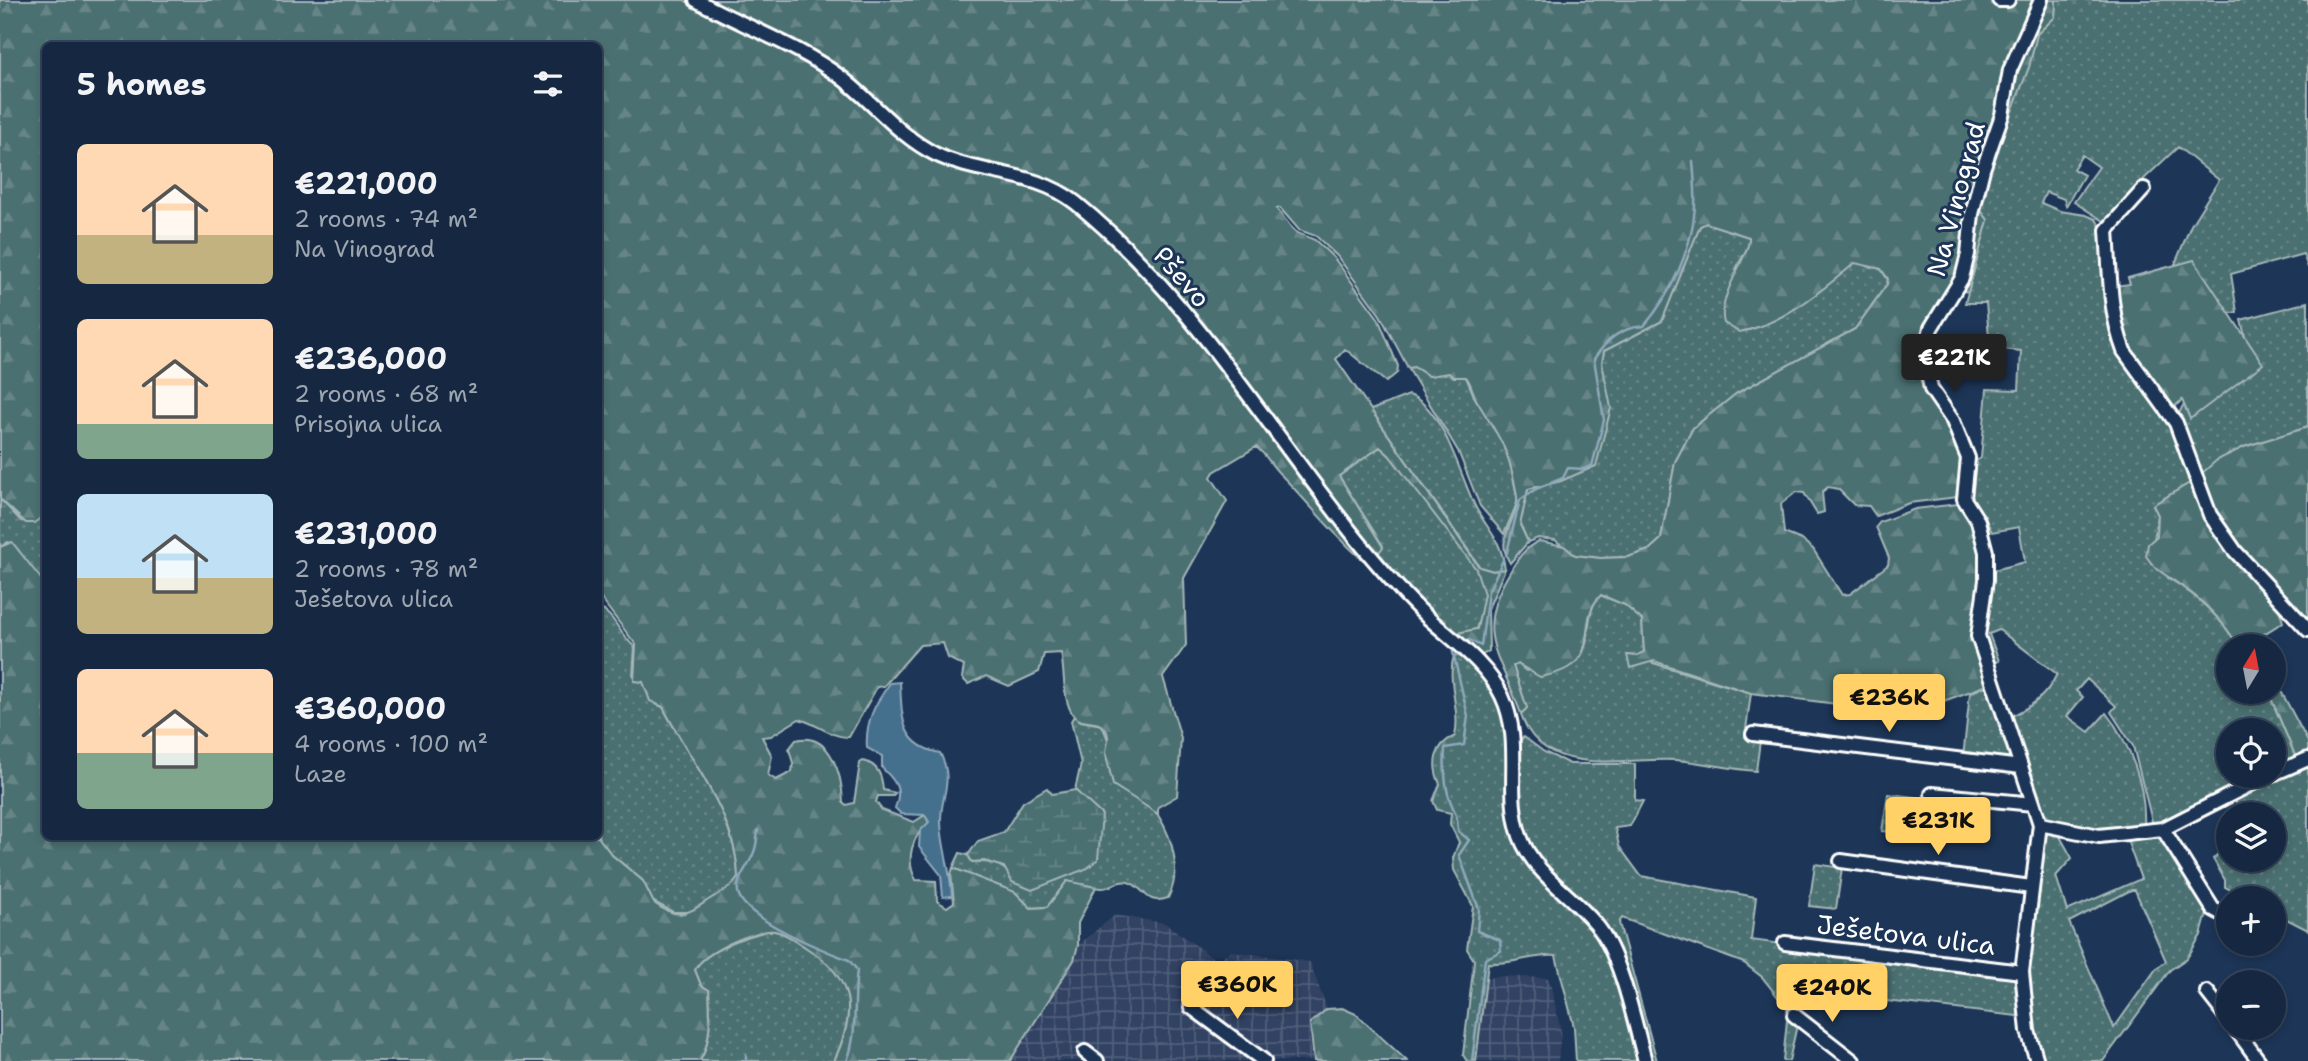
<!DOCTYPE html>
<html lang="en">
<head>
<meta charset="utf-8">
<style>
  :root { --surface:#162841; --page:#23344c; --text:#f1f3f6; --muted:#9ea6b1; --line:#35445a; --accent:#ffd166 }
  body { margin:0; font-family:"Shantell Sans",sans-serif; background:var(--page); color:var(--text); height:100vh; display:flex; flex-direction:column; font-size:26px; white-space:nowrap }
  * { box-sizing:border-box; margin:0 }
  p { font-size:23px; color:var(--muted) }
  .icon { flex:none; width:38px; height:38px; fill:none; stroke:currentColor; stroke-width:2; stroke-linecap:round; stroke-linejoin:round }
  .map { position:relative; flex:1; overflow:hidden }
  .side { position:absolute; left:42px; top:42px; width:560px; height:798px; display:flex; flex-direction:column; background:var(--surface); border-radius:10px; box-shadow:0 4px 10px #0003,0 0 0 2px var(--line) }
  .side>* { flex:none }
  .needle { width:46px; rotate:10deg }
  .buttons { position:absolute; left:2216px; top:634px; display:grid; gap:14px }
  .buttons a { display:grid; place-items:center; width:70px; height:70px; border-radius:50%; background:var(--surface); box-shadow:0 4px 10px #0003,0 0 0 2px var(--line); font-size:35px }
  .price { position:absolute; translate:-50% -60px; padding:0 16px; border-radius:7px; background:var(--accent); color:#111; font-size:23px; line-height:46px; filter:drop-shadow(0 2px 4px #0008) }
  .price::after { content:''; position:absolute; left:50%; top:42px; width:21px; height:16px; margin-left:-10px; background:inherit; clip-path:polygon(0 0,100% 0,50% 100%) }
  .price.active { background:#222; color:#fff }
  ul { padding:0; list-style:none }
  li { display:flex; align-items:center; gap:21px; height:175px; padding:0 35px }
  li span { display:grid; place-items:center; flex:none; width:196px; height:140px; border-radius:10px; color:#555 }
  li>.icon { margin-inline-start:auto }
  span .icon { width:84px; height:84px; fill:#fffc; stroke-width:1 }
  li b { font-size:30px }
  h2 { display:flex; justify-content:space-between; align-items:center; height:84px; padding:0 35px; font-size:30px }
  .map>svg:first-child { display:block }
  .industrial { fill:url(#industrial-grid) }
  .grass { fill:url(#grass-dots); stroke:#a5b7b8; stroke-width:2; fill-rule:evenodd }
  .forest { fill:url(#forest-firs); stroke:#a5b7b8; stroke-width:2 }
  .wetland { fill:url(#wetland-marsh); stroke:#a5b7b8; stroke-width:2 }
  .water { fill:#456f8d; stroke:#8fa9bb; stroke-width:2 }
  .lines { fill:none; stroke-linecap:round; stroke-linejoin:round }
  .stream { stroke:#8fa9bb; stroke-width:2.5 }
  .minor-casing { stroke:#fff; stroke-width:18 }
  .minor { stroke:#1d3557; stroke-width:12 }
  .labels { text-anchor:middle; stroke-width:6; stroke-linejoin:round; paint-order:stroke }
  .street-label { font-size:26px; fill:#fff; stroke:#1d3557 }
</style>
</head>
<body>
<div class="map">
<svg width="2308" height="1061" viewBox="0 0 2308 1061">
  <defs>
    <pattern id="industrial-grid" width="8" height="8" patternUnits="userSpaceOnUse" patternTransform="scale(1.75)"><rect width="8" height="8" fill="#314263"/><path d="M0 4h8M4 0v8" fill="none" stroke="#505e7a"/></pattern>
    <pattern id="grass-dots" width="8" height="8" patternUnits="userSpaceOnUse" patternTransform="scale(1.75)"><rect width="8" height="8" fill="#4b6f71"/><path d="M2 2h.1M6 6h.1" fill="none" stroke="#668586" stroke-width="1.8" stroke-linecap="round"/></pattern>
    <pattern id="forest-firs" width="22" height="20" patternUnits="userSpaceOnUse" patternTransform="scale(1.75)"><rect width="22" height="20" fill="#4b6f71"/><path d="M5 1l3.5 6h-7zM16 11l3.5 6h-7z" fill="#668586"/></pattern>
    <pattern id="wetland-marsh" width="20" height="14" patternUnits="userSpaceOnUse" patternTransform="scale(1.75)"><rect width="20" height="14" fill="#4b6f71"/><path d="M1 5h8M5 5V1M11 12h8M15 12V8" fill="none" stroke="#668586"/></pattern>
  </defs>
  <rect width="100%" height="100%" fill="#1d3557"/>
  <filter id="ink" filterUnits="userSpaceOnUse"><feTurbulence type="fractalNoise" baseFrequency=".0143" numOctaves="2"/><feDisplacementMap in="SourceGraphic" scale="14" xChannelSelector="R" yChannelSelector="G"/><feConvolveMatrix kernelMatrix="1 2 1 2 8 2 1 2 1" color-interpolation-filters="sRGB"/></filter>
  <g filter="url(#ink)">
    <path class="industrial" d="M1115,915l50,8 51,37 15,-9 79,11 17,47 -8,6 -10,21 5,25h-304l41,-62 23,-39 4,-15z
      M1500,976l49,2 12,53 -3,30h-82l11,-83z"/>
    <path class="grass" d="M2056,0h252v268l-5,-14 -72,20 6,38 -10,2 -46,-47 -6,-3 16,-39 28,-45 -41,-33 -33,31 -38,45 -33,-21 25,-35 -17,-12 -9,14 11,6 -18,31 -2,-7 -18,-7 -5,11 19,8 26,4 10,4 4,7 5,34 67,162 21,59 -40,24 5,10 -4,25 14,38c26,15 55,41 70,68h-10v45h40l29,69 -24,10v-40h-45v45h32l-95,49 -12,1 -20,-79 -22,-34 5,-6 -29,-27 -11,12 7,6 -16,19 22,16 17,-19c24,30 40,73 38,112l-31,7 -69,-14 -37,-100c23,-10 39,-21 50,-44l-58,-44 -10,4 10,27 -10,4 -6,-18 7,-76 35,-9 -6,-35 -27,5 -7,-14 -5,2 -11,-21 5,-37 7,-4 6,-69 32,1 2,-39 -31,-3 -4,-45h-21l23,-83 -15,-20 -3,-11 25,-56 10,-4 24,-62 8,-33 18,-17z
      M1706,223l43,14 1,6 -14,26 123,-7 22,7 7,11 -1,4 -32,45 -118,64 -44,35 -18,34 -14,77 -12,11 -21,7 -28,1 -25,-3 -20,-15 -17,-2 -10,4 -8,-18 8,-35 33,-8 44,-98 -3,-21 2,-11 58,-30 38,-95z
      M2308,302v125l-64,20 -45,30 -21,-61 4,-9 65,-62 -6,-25z
      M1414,367l15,9 20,-3 5,4h12l9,21 26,39 8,21 9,43 -14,33 -24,-28 -22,-55 -50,-83z
      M1409,395c35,12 51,82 67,113 13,24 25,31 29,61l-12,2 -13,-4 -109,-157z
      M1380,447c24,19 98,112 104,139 3,13 -4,31 -8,43l-23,5 -77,-78 7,-10 -44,-70z
      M0,499l21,22 13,2 11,-8v69l-37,-42 -8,5z
      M1600,595l25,10 17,15 2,32 -8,4 -9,-1 124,38 -6,44 15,4 -4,30c-27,-2 -54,-9 -81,-11 -52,-3 -133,20 -154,-46l6,-6 -14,-42 5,-2 8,7 54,-13c13,-20 4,-46 20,-63z
      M599,608c16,7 21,28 36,39l-2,29 10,6 12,22 8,3c27,54 74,108 75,171l-6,8 -37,26h-22l-23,-12 -7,-19 -31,-26 -14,-18z
      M1454,655l12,3 28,34 15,37 4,99 80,100 16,30 32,103h-65l-2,-34 -18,-71c-22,-2 -43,9 -68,7l-12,98h-9l-4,-6 10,-85 1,-10 -7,-11 6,-43 -19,-36 -1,-12 6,-16 -9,-18 1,-11 -14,-3 -4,-9 7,-17c-9,-19 -6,-39 15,-48 6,-26 -9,-55 -1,-81z
      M1990,684l26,77 -53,-3 7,-65z
      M1074,716l7,5 21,4 7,17 4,43c12,8 36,18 45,30 15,24 24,56 10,83 -24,8 -22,-11 -40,-16 -10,-3 -18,7 -27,6 -11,-1 -23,-5 -34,-7l-20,26 -16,1 -16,-16 -62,-24 7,-15 8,2 4,7c14,-1 28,1 37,11l77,-72 -11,-11 6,-26 -10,-43z
      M1524,737l20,15 26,12h65v36l8,1 -13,25 -15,2 4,18 22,30 115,21 -5,43 265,35 5,38 -4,3 -227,-26 -3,13 12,13 -10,45h-6l5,-51 -26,-33 -18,-14 -122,-45 -3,5 38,138h-8l-30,-105 -36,-56 -7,-3c-13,-13 -28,-25 -39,-39 -24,-33 -19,-80 -17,-118z
      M2308,763v167l-35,-18v-14h-27l-21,-11v-7l-12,-21 15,-15v15h45v-45h-33l-7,-20z
      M1888,794l44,5 -5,36 -45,-4z
      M2044,831h13l15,27 -16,18 11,35 74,-32 -15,-42 31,-3 51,76 -7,25 -14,23 -17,12 -67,91h-56l-9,-10 -13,-68zM2131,890h4l31,71 -10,8 -42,59 -45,-106z
      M1815,864l27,4 -6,41 -27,-3z
      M770,930c15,2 26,11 39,19 47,30 47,64 25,112h-134c12,-22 10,-47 9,-71l-8,-5 -6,-15c9,-24 53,-33 75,-40z"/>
    <path class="forest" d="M0,0h684l107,54 48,31 46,41 45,33 25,9 77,18 37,18 98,96 198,258 -2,2c-30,-25 -54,-57 -81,-84 -10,-9 -15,-21 -26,-29l-42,25 -3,5 16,24 -43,77 2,67 -23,32 18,61 -4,58 -19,11v7l-45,-29c-2,-11 -6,-22 -7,-32 0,-7 4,-13 1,-21 -7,-15 -24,-5 -33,-16 -12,-15 -9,-44 -13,-63l-17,1 -5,18 -30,14 -23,-10 -18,8 -6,-6 2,-12 -16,-8 -5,-15 -23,2 -36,41 -7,1 -28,50c-17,1 -33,-14 -50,-18l-28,17 -9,1 10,19 -4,19 8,5 16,-8 1,-9 -4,-14 7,-9c35,-9 46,36 47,62l3,3 8,-2 6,-40 3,-2c15,3 19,15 20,29l12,3 -2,3h-15l-2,6 6,8 32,12 11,-7 4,8c-17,12 -24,37 -13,57l20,1 1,20 10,6 7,-5 -3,-28 2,-6 62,24 16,16 16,-1 20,-26 29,6 -18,36v22l-4,15 -64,101h-176c23,-48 21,-82 -26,-112 -9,-6 -21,-16 -33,-18 -18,-3 -73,22 -80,39l6,15 8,5c1,24 3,49 -9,71h-700v-514l12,-5 33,42 1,252 552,1 14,18 31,26 11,22c26,19 34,10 56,-4 11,-7 21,-10 28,-21 -1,-63 -48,-117 -75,-171l-13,-6 -7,-19 -9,-1 2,-36 -37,-49 -1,-550h-552l-1,469 -11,8h-8l-26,-24z
      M708,0h1348l-1,17 -18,17 -8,33 -24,62 -10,4 -25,56 3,11 15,20 -20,72 -16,-4 -31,55 43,116 -2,33 -5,5 -48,6 -33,13 -7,-10 -15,-1 -16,-16 -10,-2 -6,5 2,20 -7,2 -13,-21 -8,-1 -15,12 3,29 18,7 11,9 29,46 8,-1 38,-29 1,-7 -13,-31 4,-5 35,-13 43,-5c35,15 20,66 21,94 1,28 7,58 11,86l-49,18 -73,6 -117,-15 -97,-32 -24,7 -3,-13 9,1 8,-4 -2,-32 -17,-15 -24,-10c-29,29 8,70 -61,82l-22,-13 -5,2 14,42 -6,6c-19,-56 -48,-78 -14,-137 9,-15 16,-29 32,-36l25,5 11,9 25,3 28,-1 21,-7 12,-11 14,-77 18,-34 44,-35 118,-64 32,-45 1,-5 -7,-10 -26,-6c-33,27 -73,62 -116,69l-15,-9c-8,-27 27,-69 25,-86l-43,-14 -6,3 -38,95 -58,30 -2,12 9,45 -15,58 -35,15 -33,8 -8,36 8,17 -18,21c-15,-24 4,-37 7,-61 1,-6 -2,-15 -3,-22 -8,-37 -18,-47 -37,-79 -5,-8 -5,-17 -11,-24h-12l-5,-4 -20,3 -15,-9 -6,1 -28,-53 -43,-59 -21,-20 -17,-6 -19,-22 -3,1 18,23 20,8 19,18 44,60 20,48 -1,7 -11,9 -41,-33 -9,10 143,208 14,4 12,-2 -17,40 1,42 -7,4 -29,-21 24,-5 7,-35 -8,-25 -87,-114 -9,-8 -41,29 44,71 -7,9 -114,-149 -189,-213c-41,-27 -93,-23 -136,-46 -37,-18 -64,-53 -97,-77 -40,-31 -86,-51 -132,-71z
      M2194,260l69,104 -73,55 -8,-19 -10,9 -46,-60 -12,-63 16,-2 -2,-6z
      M2308,427v199l-32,-26 7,22 -27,17 3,7h-21c-13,-23 -36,-47 -58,-61 -14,-10 -25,-15 -34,-29l2,-12 9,-8 1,-21 -5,-10 40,-24 24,-21 27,-13z
      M2273,676l35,66v13l-11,5 -29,-69h5z
      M1342,1008l14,6 51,47h-93l-4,-38 17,-14z"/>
    <path class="wetland" d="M1047,788l5,6 23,-4 27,25 -4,44 -10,9 -56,22 -20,-8 -8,-15 -20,-6 -12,1 -4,-7 10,-14 26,-9 19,-30z"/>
    <path class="water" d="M900,682c2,35 0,63 40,71 15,29 0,42 1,70 1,25 10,48 11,73l-9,1 -2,-22 -22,-28 1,-16 9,-9 -4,-7 -24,-1 -6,-6c8,-18 0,-28 -13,-40v-12l-15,-8c-2,-27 8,-44 23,-65z"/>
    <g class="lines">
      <path class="stream" d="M1506,556l14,-56 16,-11 27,-11 5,-10 15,1 9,-3 12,-46 -10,-61c13,-20 26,-31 50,-33 27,-31 49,-79 51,-120 1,-15 -1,-30 -2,-45
        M1469,640l12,6 7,-54 15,-32
        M1452,648l16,68 -4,29 -19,3c-1,16 -1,30 3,46 4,16 10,17 10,37l11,9 -10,15 20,54 -2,22 23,9 1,11 -16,8 -13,102
        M758,830c-1,7 -1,15 -4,22 -4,13 -18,25 -16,40 5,27 87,59 111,68l8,10c-4,29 1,64 -10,91
        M746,1054v7"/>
      <g class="minor-casing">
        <path id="minor" d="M696,0c48,27 101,44 146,78 31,24 57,58 93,76 45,22 100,16 141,49 117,95 193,230 288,345 20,24 39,46 61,67 27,25 61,47 77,81 22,47 2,94 18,140 14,39 54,60 78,91 23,29 37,97 47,134
          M1999,0h9
          M2144,189l-37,41c3,41 2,82 17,121l52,72 34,92 25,36 73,79
          M1753,734l268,33
          M2273,774l35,-15
          M1932,794l101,10
          M2040,824l59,12 64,-7 106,-54
          M2163,829l50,80 15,8
          M1841,861l190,26
          M1785,943l237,29
          M2207,992l21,27
          M1191,1007l73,54
          M1794,1015l59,46
          M2234,1027l25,34
          M1085,1052l12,9
          M2037,1061l-9,-30 -6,-59 18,-148 -62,-188 8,-56v-28l-8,-31 -14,-22 4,-41 -15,-37 -22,-32 -7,-35 7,-26 31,-50 6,-24 4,-40 11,-45 19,-54 8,-45 31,-70"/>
      </g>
      <use href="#minor" class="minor"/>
    </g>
  </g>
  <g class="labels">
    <g class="street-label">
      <text transform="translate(1956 199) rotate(-75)" y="9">Na Vinograd</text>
      <text transform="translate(1182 277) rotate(49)" y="9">Pševo</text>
      <text transform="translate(1906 935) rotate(7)" y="9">Ješetova ulica</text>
    </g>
  </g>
</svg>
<div class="buttons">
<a><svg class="needle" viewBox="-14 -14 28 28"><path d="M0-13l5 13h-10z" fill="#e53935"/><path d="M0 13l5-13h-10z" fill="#9ea6b1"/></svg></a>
<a><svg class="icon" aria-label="locate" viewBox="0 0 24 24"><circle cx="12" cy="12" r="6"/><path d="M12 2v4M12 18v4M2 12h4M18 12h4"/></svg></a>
<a><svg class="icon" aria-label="layers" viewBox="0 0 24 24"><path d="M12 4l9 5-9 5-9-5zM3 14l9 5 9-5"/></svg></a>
<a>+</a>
<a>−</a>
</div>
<b class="price active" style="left:1954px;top:394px">€221K</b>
<b class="price" style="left:1889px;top:734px">€236K</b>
<b class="price" style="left:1938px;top:857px">€231K</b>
<b class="price" style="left:1237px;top:1021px">€360K</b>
<b class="price" style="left:1832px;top:1024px">€240K</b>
<section class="side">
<h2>5 homes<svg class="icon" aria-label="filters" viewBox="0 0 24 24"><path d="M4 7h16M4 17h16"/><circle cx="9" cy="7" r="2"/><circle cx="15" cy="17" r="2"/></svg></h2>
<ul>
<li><span style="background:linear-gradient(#ffd9b3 65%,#c2b280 0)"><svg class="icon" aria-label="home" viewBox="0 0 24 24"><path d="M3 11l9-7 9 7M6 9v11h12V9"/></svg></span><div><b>€221,000</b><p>2 rooms · 74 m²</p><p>Na Vinograd</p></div></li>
<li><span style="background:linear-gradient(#ffd9b3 75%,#7fa58c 0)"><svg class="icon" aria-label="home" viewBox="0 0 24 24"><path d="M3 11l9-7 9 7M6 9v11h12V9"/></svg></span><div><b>€236,000</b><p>2 rooms · 68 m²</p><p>Prisojna ulica</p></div></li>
<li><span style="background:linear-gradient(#bfe0f5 60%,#c2b280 0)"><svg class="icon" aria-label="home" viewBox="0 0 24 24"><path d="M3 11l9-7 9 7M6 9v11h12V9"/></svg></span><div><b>€231,000</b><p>2 rooms · 78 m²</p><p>Ješetova ulica</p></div></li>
<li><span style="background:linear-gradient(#ffd9b3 60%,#7fa58c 0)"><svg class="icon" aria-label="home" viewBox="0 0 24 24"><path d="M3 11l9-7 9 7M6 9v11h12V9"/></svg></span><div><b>€360,000</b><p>4 rooms · 100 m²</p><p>Laze</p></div></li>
</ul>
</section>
</div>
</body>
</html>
